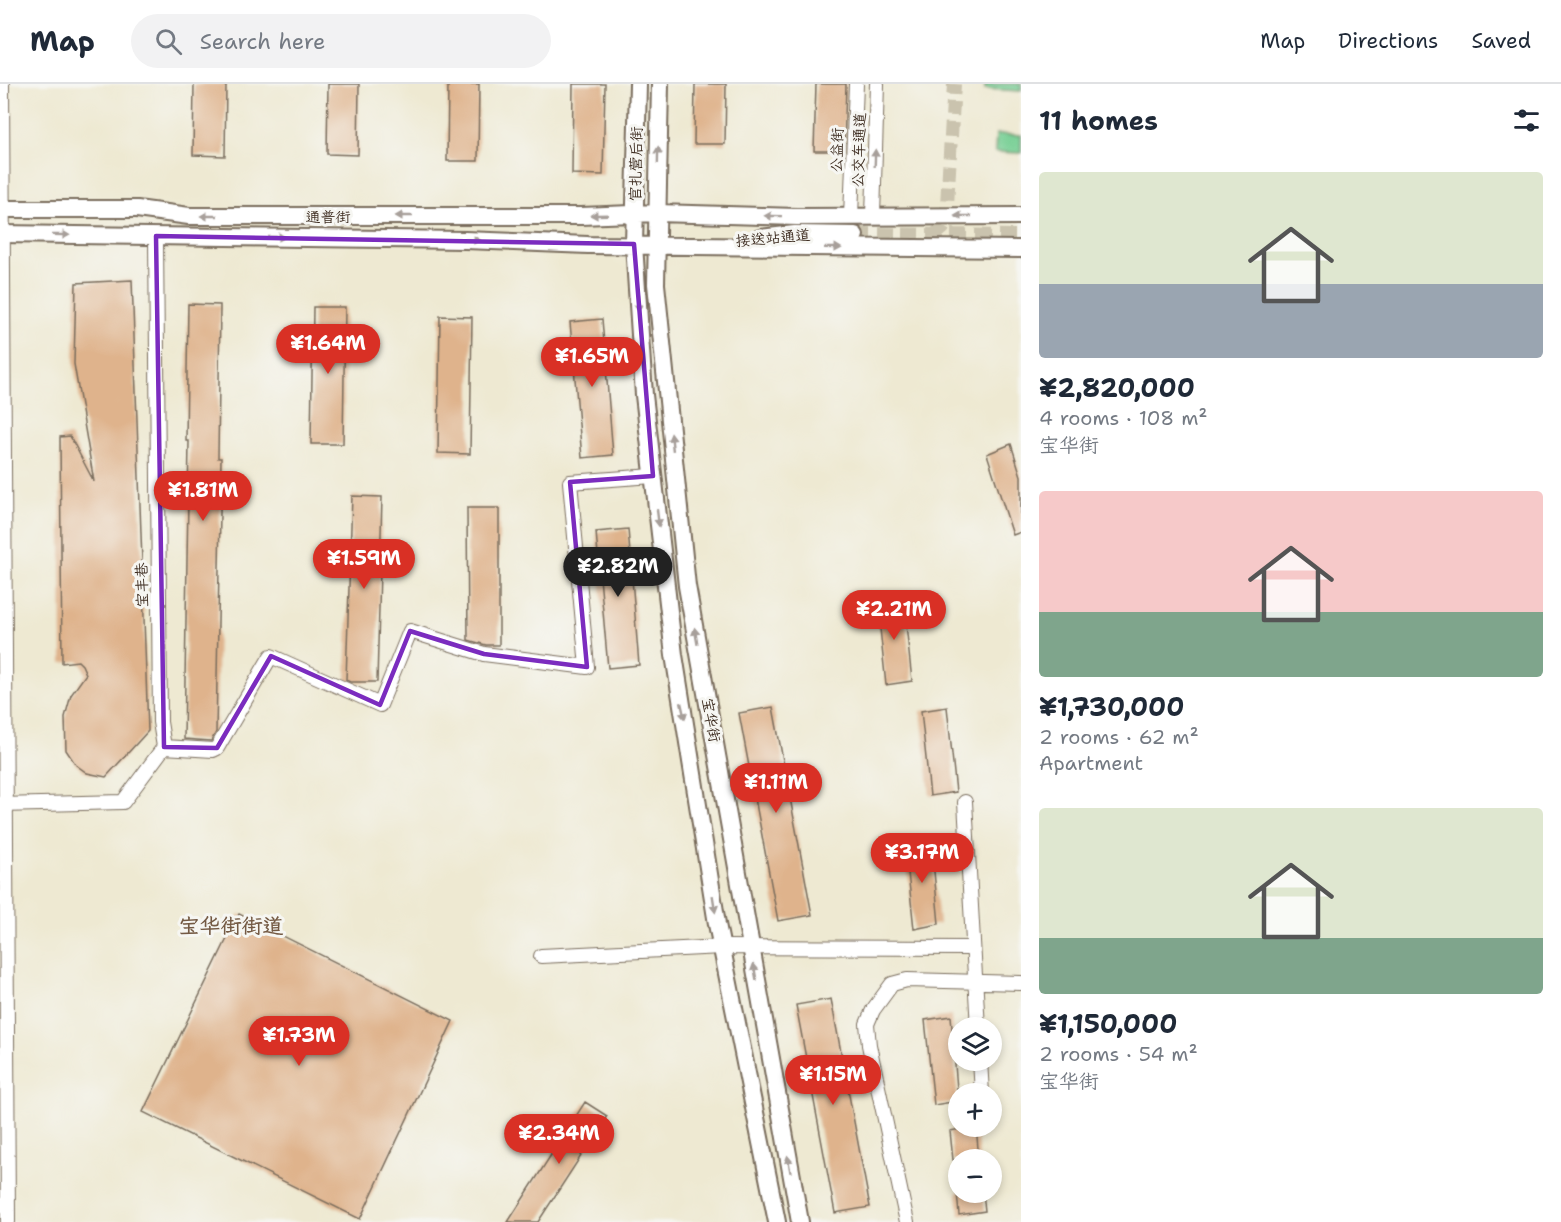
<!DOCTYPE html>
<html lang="en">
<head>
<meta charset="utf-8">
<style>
  :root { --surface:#fff; --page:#f2f2f3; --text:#1f2937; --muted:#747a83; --line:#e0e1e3; --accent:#d93025 }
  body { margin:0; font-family:"Shantell Sans","LXGW WenKai TC",sans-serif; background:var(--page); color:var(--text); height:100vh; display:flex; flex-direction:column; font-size:22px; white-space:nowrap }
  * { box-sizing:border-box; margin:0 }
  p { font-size:20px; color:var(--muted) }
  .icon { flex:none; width:33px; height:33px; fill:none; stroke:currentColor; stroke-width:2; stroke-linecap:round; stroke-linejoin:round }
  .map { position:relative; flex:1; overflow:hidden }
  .drawer { display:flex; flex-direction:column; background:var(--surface); width:540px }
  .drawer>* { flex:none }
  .controls { position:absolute; left:948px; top:933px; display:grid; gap:12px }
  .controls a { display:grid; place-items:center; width:54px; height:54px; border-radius:50%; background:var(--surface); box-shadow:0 3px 9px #0003; font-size:30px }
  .price { position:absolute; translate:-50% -51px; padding:0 14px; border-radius:21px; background:var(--accent); color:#fff; font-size:20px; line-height:39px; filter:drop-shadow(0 2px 3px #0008) }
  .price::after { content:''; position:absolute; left:50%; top:36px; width:18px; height:14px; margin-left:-9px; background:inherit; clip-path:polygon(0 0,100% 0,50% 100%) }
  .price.selected { background:#222; color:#fff }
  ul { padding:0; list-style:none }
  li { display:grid; align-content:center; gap:12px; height:318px; padding:0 18px }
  li span { display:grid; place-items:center; height:186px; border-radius:6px; color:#555 }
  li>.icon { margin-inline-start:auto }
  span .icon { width:108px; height:108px; fill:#fffc; stroke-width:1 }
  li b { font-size:26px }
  h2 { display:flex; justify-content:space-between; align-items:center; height:72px; padding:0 18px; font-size:26px }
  header { display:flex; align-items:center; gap:36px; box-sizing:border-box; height:84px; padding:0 30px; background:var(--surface); border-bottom:2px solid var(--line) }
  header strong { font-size:28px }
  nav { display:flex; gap:33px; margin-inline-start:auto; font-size:21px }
  .search { width:420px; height:54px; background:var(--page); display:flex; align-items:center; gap:15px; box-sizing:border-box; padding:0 21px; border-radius:33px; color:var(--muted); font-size:22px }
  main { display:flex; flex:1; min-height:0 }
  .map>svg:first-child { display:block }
  .green { fill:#77cf94; stroke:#597c59; stroke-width:1.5 }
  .building { fill:#dfb38c }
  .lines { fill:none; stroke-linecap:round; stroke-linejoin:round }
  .minor-tunnel { stroke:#cac3ae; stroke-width:14; stroke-dasharray:14 7; stroke-linecap:butt }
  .major-tunnel { stroke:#cac3ae; stroke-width:16; stroke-dasharray:16 8; stroke-linecap:butt }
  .minor-casing { stroke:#7a6d5d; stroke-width:16 }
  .major-casing { stroke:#7a6d5d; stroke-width:20 }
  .minor { stroke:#fff; stroke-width:14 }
  .major { stroke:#fff; stroke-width:16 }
  .oneway { fill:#a79f9a }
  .marked { fill:none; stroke:#7b2cbf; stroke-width:4.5; stroke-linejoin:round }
  .labels { text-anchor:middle; stroke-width:6; stroke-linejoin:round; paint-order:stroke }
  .street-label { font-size:15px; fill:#3b2a1e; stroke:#f6f6f2 }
  .district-label { font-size:21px; font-weight:bold; fill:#745a44; stroke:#f6f6f2 }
</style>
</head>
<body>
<header>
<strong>Map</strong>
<div class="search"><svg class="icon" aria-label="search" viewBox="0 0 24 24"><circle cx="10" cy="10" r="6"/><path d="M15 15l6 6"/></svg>Search here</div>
<nav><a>Map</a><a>Directions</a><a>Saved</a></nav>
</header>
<main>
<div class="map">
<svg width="1021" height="1138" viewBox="0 0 1021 1138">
  <rect width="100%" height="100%" fill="#f6f6f2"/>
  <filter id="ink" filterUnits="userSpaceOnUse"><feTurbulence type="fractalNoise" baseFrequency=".0167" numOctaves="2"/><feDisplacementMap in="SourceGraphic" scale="12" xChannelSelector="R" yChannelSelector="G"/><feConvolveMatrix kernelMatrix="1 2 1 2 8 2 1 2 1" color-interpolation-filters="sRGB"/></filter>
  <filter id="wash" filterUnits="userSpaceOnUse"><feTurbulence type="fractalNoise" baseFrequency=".008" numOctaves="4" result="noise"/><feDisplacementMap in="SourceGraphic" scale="24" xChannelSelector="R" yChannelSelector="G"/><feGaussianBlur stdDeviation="1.35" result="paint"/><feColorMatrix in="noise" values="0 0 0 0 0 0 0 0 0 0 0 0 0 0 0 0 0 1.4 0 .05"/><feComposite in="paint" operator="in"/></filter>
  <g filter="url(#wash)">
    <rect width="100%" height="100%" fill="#eee9d2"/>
    <path class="green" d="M985,0h36v7l-36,-2z
      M996,50l25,1v18l-26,-1z"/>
    <g id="blocks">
      <path class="building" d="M194,0h32l-1,72 -32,-1z
        M328,0h31l-1,71 -31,-1z
        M448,0h31l-1,77h-31z
        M573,0h32l-2,91 -31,-1z
        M695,0h31l-1,60h-31z
        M816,0h30l-2,67h-30z
        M132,196l16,451 -42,46 -19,-4 -11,-8 -10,-15 -1,-33 6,-22 15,-21 -4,-9 -4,-4 -16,2 -2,-226 10,-1 24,46 -20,-118 2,-81z
        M188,220l32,1 -2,153h3l-5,274 -5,9 -27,-2 5,-298h-3z
        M313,223h32l-2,137h-32z
        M440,232l32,1 -2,137 -32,-1z
        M602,235l11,136 -31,3 -12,-136z
        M1011,360l10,32v56l-8,3 -26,-81z
        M352,412l30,1 -5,185h-27l-4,-2z
        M467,424h32v137h-13l-18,-5z
        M628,445l11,136 -31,3 -12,-136z
        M903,512l9,85 -26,4 -9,-85z
        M773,623l39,208 -34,6 -39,-208z
        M947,623l9,85 -26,4 -9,-85z
        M931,756l8,84 -25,5 -9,-85z
        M239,830l214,107 -93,198 -217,-107z
        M831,915l39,208 -35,6 -39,-208z
        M951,932l7,85 -24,4 -9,-85z
        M585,1018l22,14 -69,106h-30z
        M976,1042l3,34h-26l-3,-29z
        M957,1108h26l2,19 -26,4z"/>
    </g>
  </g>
  <g filter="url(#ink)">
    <use href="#blocks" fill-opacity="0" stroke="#7a6d5d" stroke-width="1.5"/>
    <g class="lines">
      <path class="minor-tunnel" d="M933,152l10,-8 3,-5 8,-139"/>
      <path class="major-tunnel" d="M855,151l166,2"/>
      <g class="minor-casing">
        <path id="minor" d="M2,0l6,1138
          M873,132l4,-132
          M851,133l5,-133
          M164,663l49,3 4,-2 54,-92 109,49 30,-74 74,23 103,13 -17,-185 83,-6
          M965,718l13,226
          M0,721l123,-3 41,-55 -4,-25 -4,-486
          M541,872l181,-9 251,1
          M980,976l2,34
          M907,1138l-38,-177 -2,-21 6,-14 19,-26 15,-4 114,3"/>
      </g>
      <g class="major-casing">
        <path id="major" d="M638,0l-4,160 10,151 30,260 43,269 60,298
          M660,0l-4,200 31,302 113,636
          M0,125h137l52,7h392l76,-3 140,4 224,-1
          M0,150l465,6 123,5 433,4
          M760,154l35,-4 60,1"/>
      </g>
      <use href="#minor" class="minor"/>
      <use href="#major" class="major"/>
    </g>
    <defs><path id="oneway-solid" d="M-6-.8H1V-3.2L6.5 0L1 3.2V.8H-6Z" transform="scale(1.5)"/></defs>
    <g class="oneway">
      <use href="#oneway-solid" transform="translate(658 71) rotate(-89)"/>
      <use href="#oneway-solid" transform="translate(875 74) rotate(-88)"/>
      <use href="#oneway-solid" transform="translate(599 131) rotate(178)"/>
      <use href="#oneway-solid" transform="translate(209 132) rotate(-180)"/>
      <use href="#oneway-solid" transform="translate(404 132) rotate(180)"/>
      <use href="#oneway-solid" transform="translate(773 132) rotate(-179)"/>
      <use href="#oneway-solid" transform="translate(963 132) rotate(-180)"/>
      <use href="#oneway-solid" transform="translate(61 151) rotate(1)"/>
      <use href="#oneway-solid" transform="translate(277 153) rotate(1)"/>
      <use href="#oneway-solid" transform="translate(472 156) rotate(2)"/>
      <use href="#oneway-solid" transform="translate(833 164) rotate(1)"/>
      <use href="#oneway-solid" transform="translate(638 219) rotate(87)"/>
      <use href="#oneway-solid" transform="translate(672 358) rotate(-96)"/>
      <use href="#oneway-solid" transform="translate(658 434) rotate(83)"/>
      <use href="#oneway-solid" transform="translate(696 552) rotate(-100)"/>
      <use href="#oneway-solid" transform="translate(683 627) rotate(77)"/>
      <use href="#oneway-solid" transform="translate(714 820) rotate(81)"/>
      <use href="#oneway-solid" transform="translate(755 888) rotate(-100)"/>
      <use href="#oneway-solid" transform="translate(789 1080) rotate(-100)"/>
    </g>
  </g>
  <path class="marked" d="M156,152l478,8 19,232 -83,6 17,185 -103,-13 -74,-23 -30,74 -109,-49 -54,92 -53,-1z"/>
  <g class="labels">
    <g class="street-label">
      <text transform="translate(837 66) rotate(-88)" y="5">公益街</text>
      <text transform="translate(859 66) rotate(-88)" y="5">公交车通道</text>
      <text transform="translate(636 80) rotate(-89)" y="5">官扎营后街</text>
      <text x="328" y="138">通普街</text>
      <text transform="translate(773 154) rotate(-5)" y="5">接送站通道</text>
      <text transform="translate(142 501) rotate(-91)" y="5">宝丰巷</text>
      <text transform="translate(711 636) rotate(80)" y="5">宝华街</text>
    </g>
    <g class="district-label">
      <text x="231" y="849">宝华街街道</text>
    </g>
  </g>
</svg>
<div class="controls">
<a><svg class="icon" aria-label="layers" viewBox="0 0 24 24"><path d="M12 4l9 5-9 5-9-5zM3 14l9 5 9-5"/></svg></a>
<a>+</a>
<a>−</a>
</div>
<b class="price" style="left:328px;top:291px">¥1.64M</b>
<b class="price" style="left:592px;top:304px">¥1.65M</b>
<b class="price" style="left:203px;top:438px">¥1.81M</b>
<b class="price" style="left:364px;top:506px">¥1.59M</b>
<b class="price selected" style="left:618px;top:514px">¥2.82M</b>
<b class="price" style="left:894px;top:557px">¥2.21M</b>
<b class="price" style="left:776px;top:730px">¥1.11M</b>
<b class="price" style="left:922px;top:800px">¥3.17M</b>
<b class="price" style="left:299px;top:983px">¥1.73M</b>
<b class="price" style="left:833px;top:1022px">¥1.15M</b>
<b class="price" style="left:559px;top:1081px">¥2.34M</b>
</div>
<section class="drawer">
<h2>11 homes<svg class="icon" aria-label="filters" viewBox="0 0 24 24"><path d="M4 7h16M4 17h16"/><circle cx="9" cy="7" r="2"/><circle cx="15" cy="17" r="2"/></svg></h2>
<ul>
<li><span style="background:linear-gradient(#dfe7d0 60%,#9aa5b1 0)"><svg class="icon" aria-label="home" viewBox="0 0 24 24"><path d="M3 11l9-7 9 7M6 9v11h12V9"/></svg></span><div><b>¥2,820,000</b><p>4 rooms · 108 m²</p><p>宝华街</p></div></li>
<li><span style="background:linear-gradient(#f6c9c9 65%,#7fa58c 0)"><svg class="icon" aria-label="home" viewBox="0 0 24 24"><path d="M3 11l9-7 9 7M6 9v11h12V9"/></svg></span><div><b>¥1,730,000</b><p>2 rooms · 62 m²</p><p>Apartment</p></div></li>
<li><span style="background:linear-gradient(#dfe7d0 70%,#7fa58c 0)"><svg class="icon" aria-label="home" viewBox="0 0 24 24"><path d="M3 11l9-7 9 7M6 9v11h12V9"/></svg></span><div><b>¥1,150,000</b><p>2 rooms · 54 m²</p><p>宝华街</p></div></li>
</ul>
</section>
</main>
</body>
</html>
